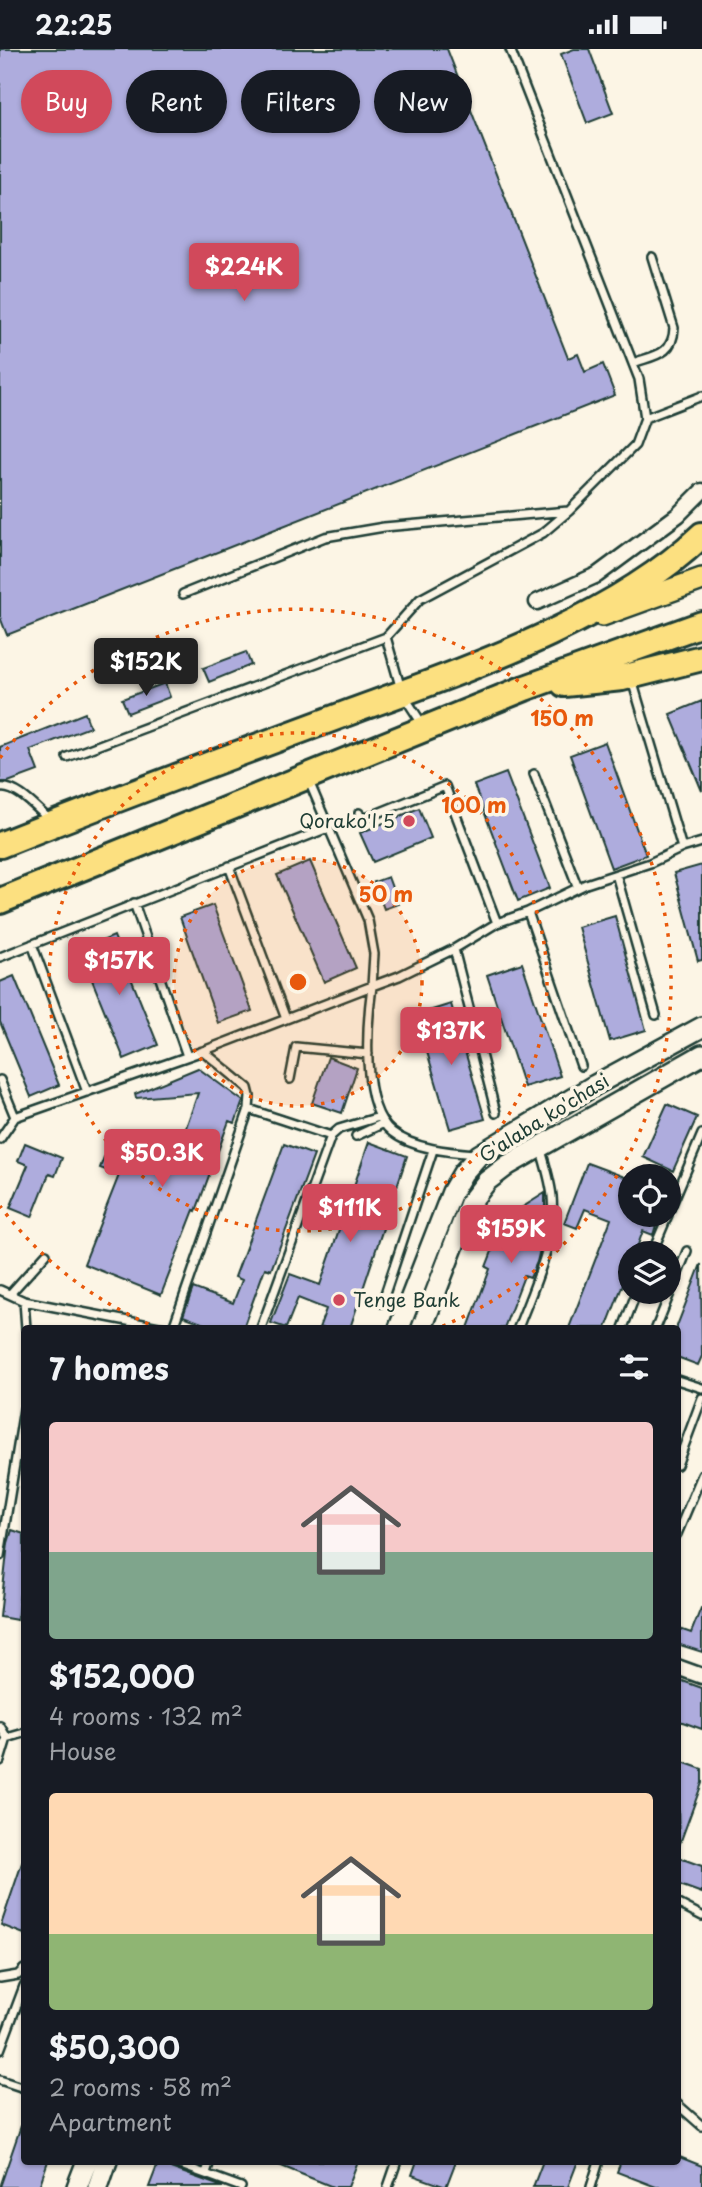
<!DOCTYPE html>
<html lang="en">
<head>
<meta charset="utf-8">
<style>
  :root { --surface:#171b24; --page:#20242c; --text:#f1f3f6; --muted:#9ea1a6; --accent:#d1495b }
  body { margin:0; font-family:"Playpen Sans",sans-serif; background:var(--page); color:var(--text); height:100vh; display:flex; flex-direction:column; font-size:26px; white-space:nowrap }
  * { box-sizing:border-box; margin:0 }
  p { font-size:23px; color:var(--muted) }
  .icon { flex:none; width:38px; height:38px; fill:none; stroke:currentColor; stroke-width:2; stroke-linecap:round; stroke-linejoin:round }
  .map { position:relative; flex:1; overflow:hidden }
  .drawer { position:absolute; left:21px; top:1276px; width:660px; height:840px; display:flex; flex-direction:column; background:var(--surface); border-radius:7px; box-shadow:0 2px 5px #0004 }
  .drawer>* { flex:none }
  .guide { position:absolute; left:21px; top:21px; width:662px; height:63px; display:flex; gap:14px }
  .fabs { position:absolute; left:618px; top:1115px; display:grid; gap:14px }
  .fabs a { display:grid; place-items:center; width:63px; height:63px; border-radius:50%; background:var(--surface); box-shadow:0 2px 5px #0004; font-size:35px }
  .price { position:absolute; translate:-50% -60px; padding:0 16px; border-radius:7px; background:var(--accent); color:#fff; font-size:23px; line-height:46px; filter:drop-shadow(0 2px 4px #0008) }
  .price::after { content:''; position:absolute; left:50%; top:42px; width:21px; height:16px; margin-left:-10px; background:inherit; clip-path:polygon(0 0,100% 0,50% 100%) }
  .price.active { background:#222; color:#fff }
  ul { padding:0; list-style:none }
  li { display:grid; align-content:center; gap:14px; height:371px; padding:0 28px }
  li span { display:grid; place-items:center; height:217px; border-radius:7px; color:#555 }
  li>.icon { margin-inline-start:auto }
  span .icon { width:126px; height:126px; fill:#fffc; stroke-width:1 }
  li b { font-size:30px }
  h2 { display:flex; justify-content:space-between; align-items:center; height:84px; padding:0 28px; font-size:30px }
  .tag { padding:0 24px; border-radius:32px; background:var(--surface); box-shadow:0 2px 5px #0004; font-size:24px; line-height:63px }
  .tag.active { background:var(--accent); color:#fff }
  .status { display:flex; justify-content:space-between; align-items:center; height:49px; padding:0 35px; background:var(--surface); direction:ltr }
  .status svg { height:19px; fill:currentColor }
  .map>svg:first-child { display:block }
  .building { fill:#aeacdd; stroke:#1f3d34; stroke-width:2 }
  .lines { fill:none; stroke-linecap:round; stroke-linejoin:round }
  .lane-casing { stroke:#1f3d34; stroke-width:12 }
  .street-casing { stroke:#1f3d34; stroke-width:19 }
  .secondary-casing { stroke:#1f3d34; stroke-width:24 }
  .primary-casing { stroke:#1f3d34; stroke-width:26 }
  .highway-casing { stroke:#1f3d34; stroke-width:30 }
  .lane { stroke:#fcf5e5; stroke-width:7 }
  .street { stroke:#fcf5e5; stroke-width:14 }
  .secondary { stroke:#fcf5e5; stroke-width:19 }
  .primary { stroke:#fce080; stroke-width:21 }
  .highway { stroke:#fce080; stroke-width:24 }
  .ring { fill:none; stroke:#e8590c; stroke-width:3.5; stroke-dasharray:3.5 7 }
  .poi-dot { fill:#d1495b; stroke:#fcf5e5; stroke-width:2.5 }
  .labels { text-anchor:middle; stroke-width:7; stroke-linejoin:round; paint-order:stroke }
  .poi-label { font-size:19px; fill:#1f3d34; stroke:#fcf5e5; text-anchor:end }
  .street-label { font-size:19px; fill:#1f3d34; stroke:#fcf5e5 }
  .centre { fill:#e8590c; stroke:#fcf5e5; stroke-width:3.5 }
  .ring-label { font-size:21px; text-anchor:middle; font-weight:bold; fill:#e8590c; stroke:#fcf5e5; stroke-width:7; stroke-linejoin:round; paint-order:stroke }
</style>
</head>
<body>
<div class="status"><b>22:25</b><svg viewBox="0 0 49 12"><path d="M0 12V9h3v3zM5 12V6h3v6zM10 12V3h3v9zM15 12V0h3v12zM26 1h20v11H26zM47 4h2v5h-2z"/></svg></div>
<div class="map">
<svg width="702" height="2138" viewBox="0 0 702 2138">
  <rect width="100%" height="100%" fill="#fcf5e5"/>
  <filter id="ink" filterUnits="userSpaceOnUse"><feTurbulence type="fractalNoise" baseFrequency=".0143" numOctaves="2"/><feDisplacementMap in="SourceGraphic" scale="14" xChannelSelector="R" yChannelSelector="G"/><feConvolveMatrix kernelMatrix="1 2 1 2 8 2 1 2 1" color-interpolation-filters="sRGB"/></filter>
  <g filter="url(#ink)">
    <path class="building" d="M0,0h447l121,309 10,-4 7,18 18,-8 12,31 -608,240 -7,-18z
      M574,0h15l24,64 -26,10 -26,-69z
      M246,603l5,13 -42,17 -6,-14z
      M165,634l5,14 -42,16 -6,-14z
      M702,652v90l-32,-77z
      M85,664l5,14 -60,23 8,21 -30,11h-8v-35z
      M605,693l41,113 -35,13 -41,-113z
      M506,724l44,115 -32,13 -44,-116z
      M419,759l12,30 -58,24 -13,-29z
      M310,812l46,107 -32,14 -47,-107z
      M702,816v95l-4,1 -24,-88z
      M388,828l10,27 -14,5 -10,-27z
      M213,856l39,106 -34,12 -38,-106z
      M615,867l31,114 -36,11 -32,-114z
      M114,887l44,109 -34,14 -44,-109z
      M522,914l38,113 -36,11 -37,-112z
      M14,927l45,109 -28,12 -31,-75v-40z
      M451,955l34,115 -35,10 -34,-114z
      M328,1008l29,11 -15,45 -30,-10z
      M198,1019l45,33 -8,22 -6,-2 -33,90 -2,-1 -33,85 -77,-31 35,-89 -19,-7 7,-19 63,24 28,-80 -62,5 -1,-4z
      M667,1055l30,13 -24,54 -30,-14z
      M369,1093l38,14 -57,172h-31l7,-19 -28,-11 -12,30 -15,-5 19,-49 30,11z
      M25,1094l37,15 -7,18 -6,-2 -17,43 -22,-9 18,-43 -10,-4z
      M284,1095l30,11 -43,115 -6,-2 -22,60h-28l-32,-12 10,-28 40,15 9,-23 -7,-3z
      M587,1114l43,16v36h17l-2,3 12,4 -4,13 -10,-4 -8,22h-5v13l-24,62h-37l42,-109 -26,-10 -8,19 -13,-5z
      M545,1144v36l-8,33 -7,16 -6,-2 -20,52h-36l22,-59 -4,-2 17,-44 4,2 5,-11z
      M701,1215l1,92 -4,9 -21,-8v-31z
      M12,1481l12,4v59h-4l-3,27 -17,-3 8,-74z
      M701,1559h1v44l-25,-8v-16l14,5z
      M677,1630l25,9v41l-25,-9z
      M677,1711l25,9v14l-23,63z
      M677,1808l25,9v27l-25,-9z
      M22,1814l2,1v70l-23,-9z
      M23,2071l1,41h24l-9,26h-39z
      M677,2107l25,10v21h-46l-39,-15 4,-11h56z
      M159,2112l9,6 55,20h-74z
      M269,2112h89l-10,26h-15z
      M417,2112h39l-10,26 -34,-12z
      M543,2112h35l-10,26h-35z"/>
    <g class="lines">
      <g class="lane-casing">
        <path id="lane" d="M633,314c22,-8 40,-8 41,-35l-22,-71
          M645,369l57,-22
          M183,545l142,-57 59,-10 184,-16
          M632,631l50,168 20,-6
          M423,676l-21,-32 -16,-56 34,-38 123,-66 26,-22 66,-66 10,-27 -6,-39 -129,-330
          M67,708l319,-120
          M534,725l44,114
          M308,730l60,141 6,34 -2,32 27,-10 55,-27 43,-26 31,-11 58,-28 64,-21 32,-15
          M0,739c17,-3 38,22 51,33
          M359,764l2,7 84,-34 52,137
          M229,817l57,153
          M616,825l40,141
          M134,854l53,153
          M528,863l53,154
          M32,895l55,148
          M454,900l42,164
          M0,908l328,-129
          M290,1030l6,-32 72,7
          M0,1031l15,37
          M249,1060l82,27
          M356,1087l28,-13
          M0,1090l15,-22 188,-66 169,-65c-5,37 -12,121 20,146 21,17 58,20 83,22
          M668,1165l34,-80
          M652,1204l16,-38
          M0,1241l24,11 140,27
          M10,1245l36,-40
          M24,1252l2,27
          M382,1254l51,-153
          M173,1279l76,-219 1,-13 -2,-8 -45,-37
          M261,1279l70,-192 8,-7 40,-12
          M518,1279c16,-42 38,-86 34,-132 -2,-17 -7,-33 -12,-49
          M623,1279l14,-37
          M656,1279l31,-77
          M677,1331l25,8
          M677,1416l25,-67
          M677,1485l25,-59
          M0,1507l24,-147
          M0,1677l7,12 17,-5
          M0,1712l7,-23
          M677,1854l25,13
          M0,1929l18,-3 6,-6
          M0,2001l24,-64
          M0,2031l24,8
          M677,2055l25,22
          M170,2112l71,26
          M206,2124l4,-12
          M388,2138l9,-26
          M591,2138l8,-26"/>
      </g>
      <g class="street-casing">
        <path id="street" d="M537,553l60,-27 81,-60 24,-24
          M677,1618l25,9"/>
      </g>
      <g class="secondary-casing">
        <path id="secondary" d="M399,1279l53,-136 11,-19 16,-18 116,-70 107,-58
          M422,1279l48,-125 17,-22 21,-16 194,-110
          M77,2138l10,-26
          M98,2138l9,-26"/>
      </g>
      <g class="primary-casing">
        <path id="primary" d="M602,566l100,-36"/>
      </g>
      <g class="highway-casing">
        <path id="highway" d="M564,635l58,-6 80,-20
          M0,796c117,-47 235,-90 353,-134 115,-42 260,-91 349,-176
          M0,852l525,-213 177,-64"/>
      </g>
      <use href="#lane" class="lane"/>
      <use href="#street" class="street"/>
      <use href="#secondary" class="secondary"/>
      <use href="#primary" class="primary"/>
      <use href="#highway" class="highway"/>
    </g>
  </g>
  <circle cx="298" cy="933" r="124" fill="#e8590c" fill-opacity=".12"/>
  <g class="ring">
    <circle cx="298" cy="933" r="124"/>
    <circle cx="298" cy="933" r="249"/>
    <path d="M158 1279A373 373 0 0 1 0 1157M0 709A373 373 0 1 1 438 1279"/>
  </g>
  <g class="poi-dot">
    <circle cx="409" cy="772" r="7"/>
    <circle cx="339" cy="1251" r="7"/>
  </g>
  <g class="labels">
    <g class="poi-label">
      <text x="395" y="779">Qorako'l 5</text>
      <text x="353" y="1258" text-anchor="start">Tenge Bank</text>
    </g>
    <g class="street-label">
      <text transform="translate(544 1069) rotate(-32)" y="7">G'alaba ko'chasi</text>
    </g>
  </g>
  <circle cx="298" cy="933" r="10" class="centre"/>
  <g class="ring-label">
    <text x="562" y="677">150 m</text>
    <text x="474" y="764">100 m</text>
    <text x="386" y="853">50 m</text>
  </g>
</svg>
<div class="fabs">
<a><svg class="icon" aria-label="locate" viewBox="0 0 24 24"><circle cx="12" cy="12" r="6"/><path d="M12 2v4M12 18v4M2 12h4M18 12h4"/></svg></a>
<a><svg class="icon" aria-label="layers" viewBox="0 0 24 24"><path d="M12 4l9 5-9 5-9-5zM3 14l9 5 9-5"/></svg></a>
</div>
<b class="price" style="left:244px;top:254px">$224K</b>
<b class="price active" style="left:146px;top:649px">$152K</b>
<b class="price" style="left:119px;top:948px">$157K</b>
<b class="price" style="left:451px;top:1018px">$137K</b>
<b class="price" style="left:162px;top:1140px">$50.3K</b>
<b class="price" style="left:350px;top:1195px">$111K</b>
<b class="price" style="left:511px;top:1216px">$159K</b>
<div class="guide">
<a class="tag active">Buy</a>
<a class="tag">Rent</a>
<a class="tag">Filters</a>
<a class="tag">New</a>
</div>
<section class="drawer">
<h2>7 homes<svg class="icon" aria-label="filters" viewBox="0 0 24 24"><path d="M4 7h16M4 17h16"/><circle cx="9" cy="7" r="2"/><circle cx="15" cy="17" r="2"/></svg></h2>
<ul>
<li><span style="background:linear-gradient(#f6c9c9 60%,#7fa58c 0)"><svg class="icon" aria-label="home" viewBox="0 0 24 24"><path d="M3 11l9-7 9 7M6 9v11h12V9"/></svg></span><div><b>$152,000</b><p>4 rooms · 132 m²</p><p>House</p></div></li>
<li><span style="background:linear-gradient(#ffd9b3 65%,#8fb573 0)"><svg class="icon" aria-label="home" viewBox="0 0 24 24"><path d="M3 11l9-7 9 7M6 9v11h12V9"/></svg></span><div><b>$50,300</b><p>2 rooms · 58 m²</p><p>Apartment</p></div></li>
</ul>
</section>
</div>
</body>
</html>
